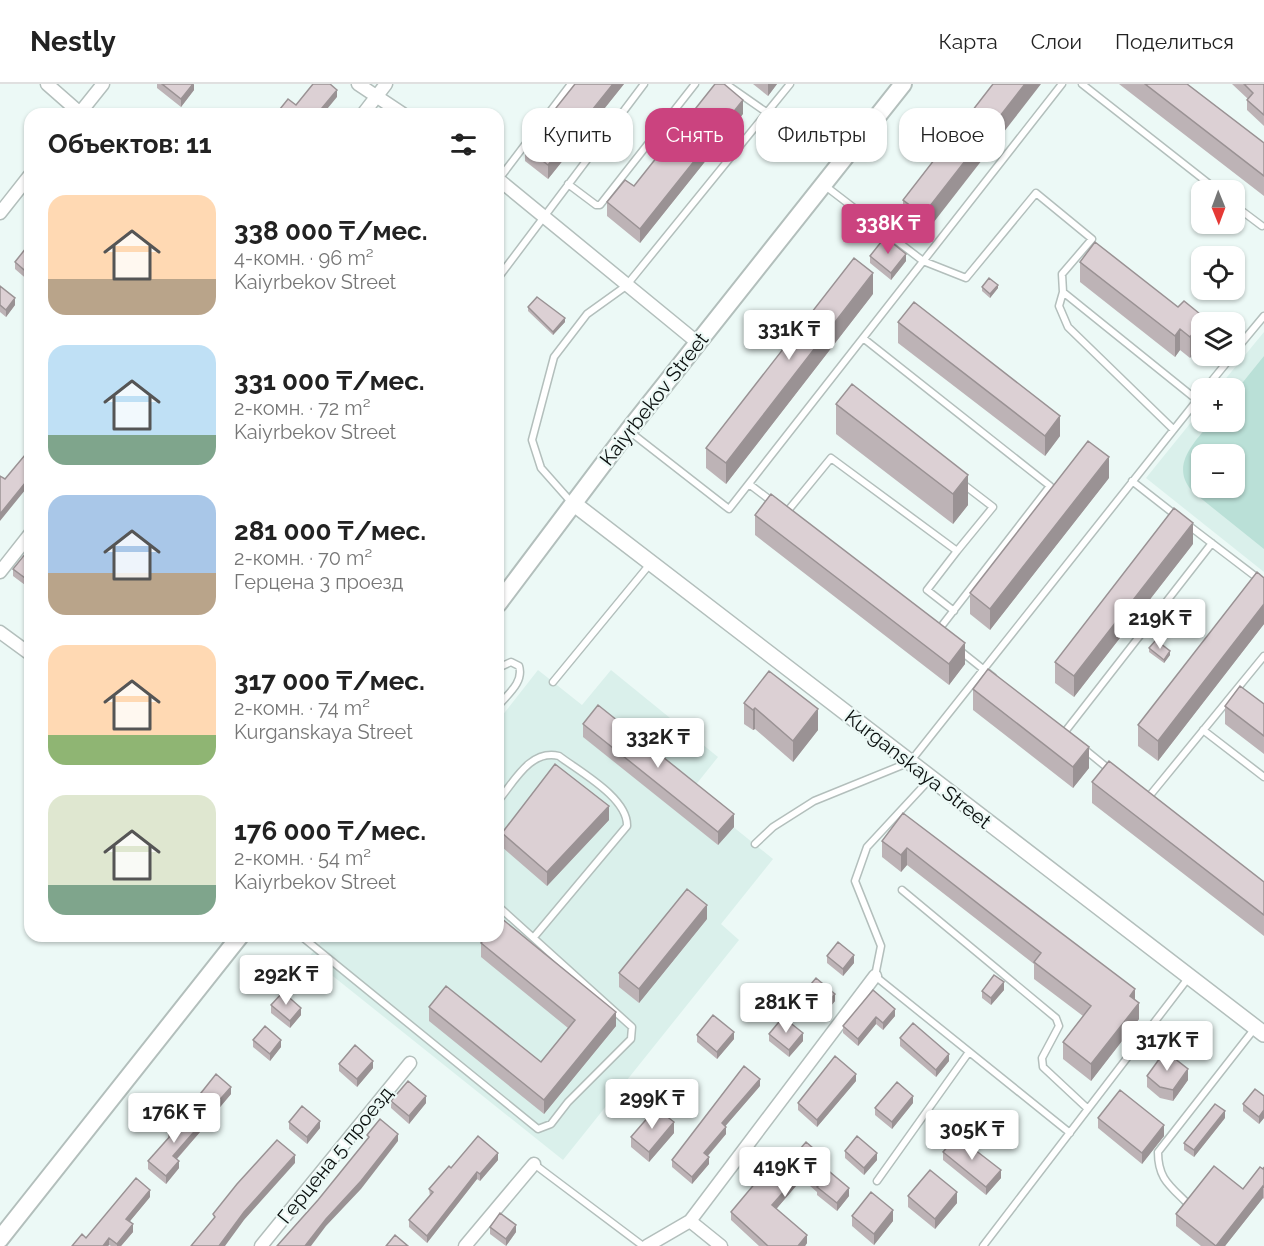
<!DOCTYPE html>
<html lang="ru">
<head>
<meta charset="utf-8">
<style>
  :root { --surface:#fff; --page:#f2f2f2; --text:#222; --muted:#767676; --line:#e0e0e0; --accent:#cb437f }
  body { margin:0; font-family:Raleway,sans-serif; background:var(--page); color:var(--text); height:100vh; display:flex; flex-direction:column; font-size:22px; white-space:nowrap }
  * { box-sizing:border-box; margin:0 }
  p { font-size:20px; color:var(--muted) }
  .icon { flex:none; width:33px; height:33px; fill:none; stroke:currentColor; stroke-width:2; stroke-linecap:round; stroke-linejoin:round }
  .map { position:relative; flex:1; overflow:hidden }
  .panel { position:absolute; left:24px; top:24px; width:480px; height:834px; display:flex; flex-direction:column; background:var(--surface); border-radius:18px; box-shadow:0 2px 4px #0004 }
  .panel>* { flex:none }
  .banner { position:absolute; left:522px; top:24px; width:570px; height:54px; display:flex; gap:12px }
  .needle { width:39px; rotate:179deg }
  .tools { position:absolute; left:1191px; top:96px; display:grid; gap:12px }
  .tools a { display:grid; place-items:center; width:54px; height:54px; border-radius:12px; background:var(--surface); box-shadow:0 2px 4px #0004; font-size:30px }
  .price { position:absolute; translate:-50% -51px; padding:0 14px; border-radius:6px; background:#fff; color:#222; font-size:20px; line-height:39px; filter:drop-shadow(0 2px 3px #0008) }
  .price::after { content:''; position:absolute; left:50%; top:36px; width:18px; height:14px; margin-left:-9px; background:inherit; clip-path:polygon(0 0,100% 0,50% 100%) }
  .price.on { background:var(--accent); color:#fff }
  ul { padding:0; list-style:none }
  li { display:flex; align-items:center; gap:18px; height:150px; padding:0 24px }
  li span { display:grid; place-items:center; flex:none; width:168px; height:120px; border-radius:18px; color:#555 }
  li>.icon { margin-inline-start:auto }
  span .icon { width:72px; height:72px; fill:#fffc; stroke-width:1 }
  li b { font-size:26px }
  h2 { display:flex; justify-content:space-between; align-items:center; height:72px; padding:0 24px; font-size:26px }
  .chip { padding:0 21px; border-radius:18px; background:var(--surface); box-shadow:0 2px 4px #0004; font-size:21px; line-height:54px }
  .chip.on { background:var(--accent); color:#fff }
  header { display:flex; align-items:center; gap:36px; box-sizing:border-box; height:84px; padding:0 30px; background:var(--surface); border-bottom:2px solid var(--line) }
  header strong { font-size:28px }
  nav { display:flex; gap:33px; margin-inline-start:auto; font-size:21px }
  .map>svg:first-child { display:block }
  .built { fill:#daf0eb; fill-rule:evenodd }
  .green { fill:#bae0d7; fill-rule:evenodd }
  .lines { fill:none; stroke-linecap:round; stroke-linejoin:round }
  .service-casing { stroke:#b3bfbc; stroke-width:9 }
  .minor-casing { stroke:#b3bfbc; stroke-width:15 }
  .tertiary-casing { stroke:#b3bfbc; stroke-width:18 }
  .secondary-casing { stroke:#b3bfbc; stroke-width:20 }
  .service { stroke:#fff; stroke-width:6 }
  .minor { stroke:#fff; stroke-width:12 }
  .tertiary { stroke:#fff; stroke-width:15 }
  .secondary { stroke:#fff; stroke-width:16 }
  .wall { fill:#bdb3b6 }
  .shaded-wall { fill:#9a9294 }
  .building { fill:#dcd0d4; stroke:#9a9294; stroke-width:1.5 }
  .labels { text-anchor:middle; stroke-width:4.5; stroke-linejoin:round; paint-order:stroke }
  .street-label { font-size:20px; fill:#0a0f0e; stroke:#ecf9f6 }
</style>
</head>
<body>
<header>
<strong>Nestly</strong>
<nav><a>Карта</a><a>Слои</a><a>Поделиться</a></nav>
</header>
<div class="map">
<svg width="1264" height="1162" viewBox="0 0 1264 1162">
  <rect width="100%" height="100%" fill="#ecf9f6"/>
  <path class="built" d="M1264,248v240l-118,-94 55,-68 1,12h32v-34h-16zM1202,370h32v34h-32z
    M538,586l44,35 29,-35 107,87 -28,35 83,67 -52,65 18,16 -176,220 -254,-203 17,-21h172v-215z"/>
  <path class="green" d="M1264,272v193l-71,-57c-24,-26 1,-49 18,-70h23l1,-30zM1202,370h32v34h-32z"/>
  <g class="lines">
    <g class="service-casing">
      <path id="service" d="M726,0l113,79
        M1082,0l135,106
        M499,95l72,-95
        M568,100l28,21h4l95,-121
        M824,101l99,76 43,17 70,-85 56,46 -30,35 1,18 134,108
        M1234,121l28,21
        M498,194l146,-194
        M1063,208l-4,14 9,21 105,102
        M863,254l187,148 -113,146
        M1234,268l30,-36
        M1206,304l26,-32
        M629,347l100,78 333,-425
        M1132,397l46,36
        M749,400l25,19
        M572,419l-31,-35 -9,-28 22,-83 33,-43 39,-28 164,-202
        M786,429l45,-55 126,93 -30,39 27,21
        M1188,441l76,58
        M957,467l36,-44 -30,-23
        M958,565l35,28
        M498,584l13,-6 8,4c5,16 -11,28 -21,40
        M553,598l97,-118
        M1203,646l61,47
        M1064,649l148,-190
        M1083,664l27,22
        M930,695l-63,68 -12,34 26,65 -6,30 195,157
        M1147,715l117,-143
        M498,717c16,-19 32,-52 61,-45 21,16 69,42 68,70l-93,111
        M755,760l18,-17 41,-26 96,-39 292,-368
        M902,806l154,128 3,8 -17,32 1,9 45,42
        M301,852l237,193 13,-5 17,-22 63,-63 1,-12 -134,-121
        M534,1080l109,82
        M877,1097l92,-129
        M1186,1118c-17,-17 -28,-24 -28,-50l97,-124
        M983,1162l206,-269"/>
    </g>
    <g class="minor-casing">
      <path id="minor" d="M47,0l33,29
        M358,0l45,30
        M79,30l24,-30
        M363,30l23,-30
        M498,95l200,164
        M0,129l30,-38
        M0,488l30,-38
        M0,548l30,22
        M690,1137l31,25
        M261,1162l149,-183
        M465,1162l69,-82
        M647,1162l43,-25 185,-245"/>
    </g>
    <g class="tertiary-casing">
      <path id="tertiary" d="M573,419l691,531"/>
    </g>
    <g class="secondary-casing">
      <path id="secondary" d="M498,520l130,-173 275,-347
        M0,1155l240,-303"/>
    </g>
    <use href="#service" class="service"/>
    <use href="#minor" class="minor"/>
    <use href="#tertiary" class="tertiary"/>
    <use href="#secondary" class="secondary"/>
  </g>
  <path class="wall" d="M157,0h37v6l-13,17 -24,-19z
    M575,0h49l-76,95 -23,-18v-14z
    M753,0h24l-9,12z
    M993,0l-70,152 -20,-16v-20z
    M1119,0h68l77,59v53z
    M1232,0h32v42l-17,-16v-10l1,-1z
    M743,30l-103,129 -33,-27v-14l27,-16z
    M30,167v31l-15,-13v-7z
    M870,172l36,5 -15,19 -21,-17z
    M1080,178l98,45 27,15 -15,36 -10,-8 -5,7 -95,-75z
    M0,202l15,19 -9,12 -6,-5z
    M982,203l16,1 -8,10 -8,-7z
    M873,210l-147,190 -20,-16v-20z
    M528,223l37,15 -12,13 -25,-24z
    M898,238l162,114 -15,20 -147,-113z
    M836,320l132,101 -15,19 -117,-90z
    M1109,394l-119,152 -20,-16v-21z
    M755,431l210,149 -16,21 -194,-150z
    M1193,460l-119,153 -19,-14v-21z
    M30,464v30l-5,7 -12,-9v-7z
    M1264,494v46l-106,137 -20,-15v-21z
    M1149,564l21,7 -6,8 -15,-11z
    M973,605l116,79 -16,20 -100,-78z
    M744,619l74,27 -25,32 -38,-33 -2,1 -9,-6z
    M1264,620v50l-39,-30v-18z
    M583,640l151,103 -16,18 -135,-108z
    M1092,698l172,100v54l-172,-133z
    M903,729l232,186 4,20 -48,62 -28,-22v-17l20,-26 -49,-37v-15l-127,-99 -6,7 -19,-15v-16z
    M609,736l-62,66 -45,-39v-14z
    M707,835l-68,84 -20,-16v-14z
    M481,859l135,83 -72,88 -115,-93v-14l112,55 27,-34 -87,-71z
    M827,872l27,7 -11,13 -16,-13z
    M873,906l22,26 -12,14 -7,-6 -18,22 -15,-13v-7z
    M1004,906l-13,15 -9,-7v-7z
    M801,912l34,5 -15,18 -19,-16z
    M271,921l30,10 -11,13 -19,-15z
    M769,950l34,7 -14,16 -20,-16z
    M697,951l37,4 -17,20 -20,-17z
    M900,954l49,23 -13,16 -36,-31z
    M253,956l28,7 -11,14 -17,-14z
    M339,980l34,4 -16,19 -18,-16z
    M1147,992l41,4 -15,21 -13,-3 -13,-11z
    M856,997l-39,46 -19,-17v-7z
    M760,1002l-35,40 1,8 -18,22 1,8 -17,20 -20,-17v-7z
    M201,1009l30,1 -16,19 -14,-13z
    M1264,1012v22l-5,6 -16,-13v-7z
    M391,1017l35,2 -17,21 -18,-16z
    M913,1019l-21,26 -17,-14v-7z
    M1098,1034l66,18 -22,28 -44,-36z
    M1225,1034l-31,39 -10,-7v-7z
    M289,1038l31,6 -13,16 -18,-15z
    M168,1046l32,2 -23,27 2,9 -13,16 -18,-15v-8l20,-23z
    M674,1049l-25,29 -18,-15v-10z
    M845,1067l32,9 -13,15 -19,-17z
    M943,1068l58,26 -15,17 -43,-35z
    M498,1076l-18,21 -3,-2 -50,64 -18,-16v-7l21,-24 -1,-7 22,-21z
    M1264,1083v32l-1,-1 -38,48h-24l-25,-20v-12l67,-25z
    M828,1085v1l21,26 -12,15 -20,-16v-3l-15,-13 -26,30 31,34 -2,3h-46l-28,-26v-8l50,-41z
    M908,1112l49,7 -22,26 -27,-22z
    M150,1113l-21,25 4,10 -12,14h-10l-2,-1 -1,1h-36z
    M852,1132l41,5 -19,24 -22,-19z
    M490,1143l26,5 -10,14 -16,-12z"/>
  <path class="shaded-wall" d="M194,0v6l-13,17v-8z
    M613,0h11l-76,95v-14z
    M768,0h9l-9,12z
    M1025,0h16l-118,152v-21z
    M337,6v7l-14,17h-6z
    M743,16v14l-103,129v-14z
    M906,170v7l-15,19v-7z
    M873,189v21l-147,190v-21z
    M998,201v3l-8,10v-4z
    M15,214v7l-9,12v-7z
    M565,234v4l-12,13v-3z
    M1202,239v21l-12,14v-21z
    M1180,245v21l-5,7v-21z
    M1060,332v20l-15,20v-20z
    M1109,373v21l-119,152v-21z
    M968,391v30l-15,19v-30z
    M30,393v7l-30,37v-7z
    M1193,439v21l-119,153v-21z
    M30,487v7l-5,7v-7z
    M1264,520v20l-106,137v-20z
    M965,559v21l-16,21v-21z
    M1170,567v4l-6,8v-3z
    M755,624v21l-2,1v-20z
    M818,625v21l-25,32v-21z
    M1089,663v21l-16,20v-21z
    M609,722v14l-62,66v-14z
    M734,730v13l-16,18v-13z
    M907,764v17l-6,7v-17z
    M707,821v14l-68,84v-14z
    M854,871v8l-11,13v-7z
    M1004,898v8l-13,15v-7z
    M1135,905v17l-5,-10z
    M835,910v7l-15,18v-7z
    M1139,919v16l-48,62v-17z
    M301,924v7l-11,13v-7z
    M895,925v7l-12,14v-7z
    M616,928v14l-72,88v-14z
    M876,933v7l-18,22v-7z
    M734,948v7l-17,20v-7z
    M803,949v8l-14,16v-7z
    M281,956v7l-11,14v-7z
    M949,970v7l-13,16v-7z
    M373,977v7l-16,19v-8z
    M1188,985v11l-15,21v-11z
    M856,990v7l-39,46v-7z
    M760,995v7l-38,44v-7z
    M231,1003v7l-16,19v-8z
    M426,1012v7l-17,21v-8z
    M913,1012v7l-21,26v-7z
    M1264,1026v8l-5,6v-7z
    M1225,1027v7l-31,39v-7z
    M320,1037v7l-13,16v-7z
    M674,1038v11l-25,29v-10z
    M200,1041v7l-27,31v-7z
    M1164,1041v11l-22,28v-11z
    M726,1043v7l-22,26v-7z
    M398,1050v7l-37,48 -35,37 -15,20h-6l21,-27z
    M498,1069v7l-18,21v-7z
    M877,1069v7l-13,15v-7z
    M295,1071v8l-51,57 -19,26h-6l25,-34z
    M709,1073v7l-17,20v-7z
    M179,1077v7l-13,16v-8z
    M828,1077v8l-4,6v-8z
    M1001,1086v8l-15,17v-8z
    M802,1087v8l-30,35v-9z
    M477,1088v7l-50,64v-7z
    M1263,1102v12l-38,48h-9z
    M849,1104v8l-12,15v-8z
    M150,1106v7l-24,29v-7z
    M957,1108v11l-22,26v-10z
    M893,1126v11l-19,24v-11z
    M133,1140v8l-12,14h-4v-2z
    M516,1141v7l-10,14v-7z
    M807,1151v8l-2,3h-7z
    M109,1154v7l-1,1h-5z"/>
  <path class="building" d="M162,0h31l-12,15z
    M313,0h17l7,6 -20,24h-41l12,-15 8,6z
    M575,0h38l-65,81 -23,-18z
    M715,0h9l19,16 -103,129 -33,-27 18,-22 9,6z
    M993,0h32l-102,131 -20,-15z
    M1145,0h42l77,59v33z
    M1244,0h20v31l-17,-15 6,-7z
    M885,153l21,17 -15,19 -21,-17z
    M1095,158l83,65 6,-6 21,17 -15,19 -10,-8 -5,7 -95,-74z
    M26,164l4,3v24l-15,-13z
    M854,174l19,15 -147,190 -20,-15z
    M989,194l9,7 -8,9 -8,-7z
    M0,202l15,12 -9,12 -6,-5z
    M537,213l28,21 -12,14 -25,-25z
    M914,218l146,114 -15,20 -147,-114z
    M852,300l116,91 -15,19 -117,-90z
    M1088,357l21,16 -119,152 -20,-16z
    M30,365v28l-30,37v-38l5,3z
    M771,410l194,149 -16,21 -194,-149z
    M1174,424l19,15 -119,153 -19,-14z
    M30,464v23l-5,7 -12,-9z
    M1257,488l7,6v26l-106,137 -20,-16z
    M1156,556l14,11 -6,9 -15,-12z
    M988,585l101,78 -16,20 -100,-78z
    M769,587l49,38 -25,32 -38,-33 -2,2 -9,-7z
    M1240,602l24,18v32l-39,-30z
    M598,621l136,109 -16,18 -135,-108z
    M1109,677l155,121v33l-172,-133z
    M555,680l54,42 -62,66 -45,-39z
    M903,729l232,176 -5,7 9,7 -48,61 -28,-22 28,-36 -57,-44 7,-9 -134,-105 -6,7 -19,-14z
    M687,805l20,16 -68,84 -20,-16z
    M501,834l115,94 -72,88 -115,-93 17,-21 95,76 34,-42 -94,-77 6,-7h11v-14z
    M838,858l16,13 -11,14 -16,-13z
    M994,891l10,7 -13,16 -9,-7z
    M816,894l19,16 -15,18 -19,-16z
    M873,906l22,19 -12,14 -7,-6 -18,22 -15,-13z
    M283,908l18,16 -11,13 -19,-16z
    M713,931l21,17 -17,20 -20,-17z
    M783,933l20,16 -14,17 -20,-16z
    M913,939l36,31 -13,16 -36,-32z
    M265,942l16,14 -11,14 -17,-14z
    M355,961l18,16 -16,18 -18,-15z
    M1165,967l23,18 -15,21 -13,-3 -13,-11z
    M835,972l21,18 -39,46 -19,-17z
    M744,982l16,13 -38,44 4,4 -22,26 5,4 -17,20 -20,-17z
    M216,990l15,13 -16,18 -14,-12z
    M408,997l18,15 -17,20 -18,-15z
    M897,998l16,14 -21,26 -17,-14z
    M1255,1005l9,7v14l-5,7 -16,-13z
    M1120,1006l44,35 -22,28 -44,-35z
    M1215,1020l10,7 -31,39 -10,-7z
    M302,1022l18,15 -13,16 -18,-15z
    M656,1024l18,14 -25,30 -18,-15z
    M184,1028l16,13 -27,31 6,5 -13,15 -18,-15 24,-27 -4,-4z
    M380,1035l18,15 -37,47 -35,38 -21,27h-28l41,-46 51,-63 -2,-2z
    M478,1052l20,17 -18,21 -3,-2 -50,64 -18,-16 24,-28 -4,-3 20,-23 2,2z
    M857,1052l20,17 -13,15 -19,-17z
    M957,1052l44,34 -15,17 -43,-35z
    M277,1056l18,15 -51,57 -25,34h-28l24,-29 -2,-3 24,-30z
    M806,1058l22,19 -4,6 25,21 -12,15 -20,-16 2,-2 -17,-14 -30,34 35,30 -9,11h-30l-37,-34 41,-49 9,8z
    M1214,1082l29,23 17,-22 3,2 1,-2v20l-1,-1 -47,60 -40,-32z
    M930,1086l27,22 -22,27 -27,-23z
    M136,1094l14,12 -24,29 7,5 -16,20 -8,-6 -6,8h-31l10,-12 4,4z
    M871,1108l22,18 -19,24 -22,-18z
    M500,1129l16,12 -10,14 -16,-12z
    M395,1151l13,11h-22z"/>
  <g class="labels">
    <g class="street-label">
      <text transform="translate(654 315) rotate(-52)" y="7">Kaiyrbekov Street</text>
      <text transform="translate(918 685) rotate(38)" y="7">Kurganskaya Street</text>
      <text transform="translate(335 1071) rotate(-51)" y="7">Герцена 5 проезд</text>
    </g>
  </g>
</svg>
<div class="tools">
<a><svg class="needle" viewBox="-14 -14 28 28"><path d="M0-13l5 13h-10z" fill="#e53935"/><path d="M0 13l5-13h-10z" fill="#767676"/></svg></a>
<a><svg class="icon" aria-label="locate" viewBox="0 0 24 24"><circle cx="12" cy="12" r="6"/><path d="M12 2v4M12 18v4M2 12h4M18 12h4"/></svg></a>
<a><svg class="icon" aria-label="layers" viewBox="0 0 24 24"><path d="M12 4l9 5-9 5-9-5zM3 14l9 5 9-5"/></svg></a>
<a>+</a>
<a>−</a>
</div>
<b class="price on" style="left:888px;top:171px">338K ₸</b>
<b class="price" style="left:789px;top:277px">331K ₸</b>
<b class="price" style="left:1160px;top:566px">219K ₸</b>
<b class="price" style="left:658px;top:685px">332K ₸</b>
<b class="price" style="left:286px;top:922px">292K ₸</b>
<b class="price" style="left:786px;top:950px">281K ₸</b>
<b class="price" style="left:1167px;top:988px">317K ₸</b>
<b class="price" style="left:652px;top:1046px">299K ₸</b>
<b class="price" style="left:174px;top:1060px">176K ₸</b>
<b class="price" style="left:972px;top:1077px">305K ₸</b>
<b class="price" style="left:785px;top:1114px">419K ₸</b>
<div class="banner">
<a class="chip">Купить</a>
<a class="chip on">Снять</a>
<a class="chip">Фильтры</a>
<a class="chip">Новое</a>
</div>
<section class="panel">
<h2>Объектов: 11<svg class="icon" aria-label="filters" viewBox="0 0 24 24"><path d="M4 7h16M4 17h16"/><circle cx="9" cy="7" r="2"/><circle cx="15" cy="17" r="2"/></svg></h2>
<ul>
<li><span style="background:linear-gradient(#ffd9b3 70%,#b9a48a 0)"><svg class="icon" aria-label="home" viewBox="0 0 24 24"><path d="M3 11l9-7 9 7M6 9v11h12V9"/></svg></span><div><b>338 000 ₸/мес.</b><p>4-комн. · 96 m²</p><p>Kaiyrbekov Street</p></div></li>
<li><span style="background:linear-gradient(#bfe0f5 75%,#7fa58c 0)"><svg class="icon" aria-label="home" viewBox="0 0 24 24"><path d="M3 11l9-7 9 7M6 9v11h12V9"/></svg></span><div><b>331 000 ₸/мес.</b><p>2-комн. · 72 m²</p><p>Kaiyrbekov Street</p></div></li>
<li><span style="background:linear-gradient(#a9c7e8 65%,#b9a48a 0)"><svg class="icon" aria-label="home" viewBox="0 0 24 24"><path d="M3 11l9-7 9 7M6 9v11h12V9"/></svg></span><div><b>281 000 ₸/мес.</b><p>2-комн. · 70 m²</p><p>Герцена 3 проезд</p></div></li>
<li><span style="background:linear-gradient(#ffd9b3 75%,#8fb573 0)"><svg class="icon" aria-label="home" viewBox="0 0 24 24"><path d="M3 11l9-7 9 7M6 9v11h12V9"/></svg></span><div><b>317 000 ₸/мес.</b><p>2-комн. · 74 m²</p><p>Kurganskaya Street</p></div></li>
<li><span style="background:linear-gradient(#dfe7d0 75%,#7fa58c 0)"><svg class="icon" aria-label="home" viewBox="0 0 24 24"><path d="M3 11l9-7 9 7M6 9v11h12V9"/></svg></span><div><b>176 000 ₸/мес.</b><p>2-комн. · 54 m²</p><p>Kaiyrbekov Street</p></div></li>
</ul>
</section>
</div>
</body>
</html>
